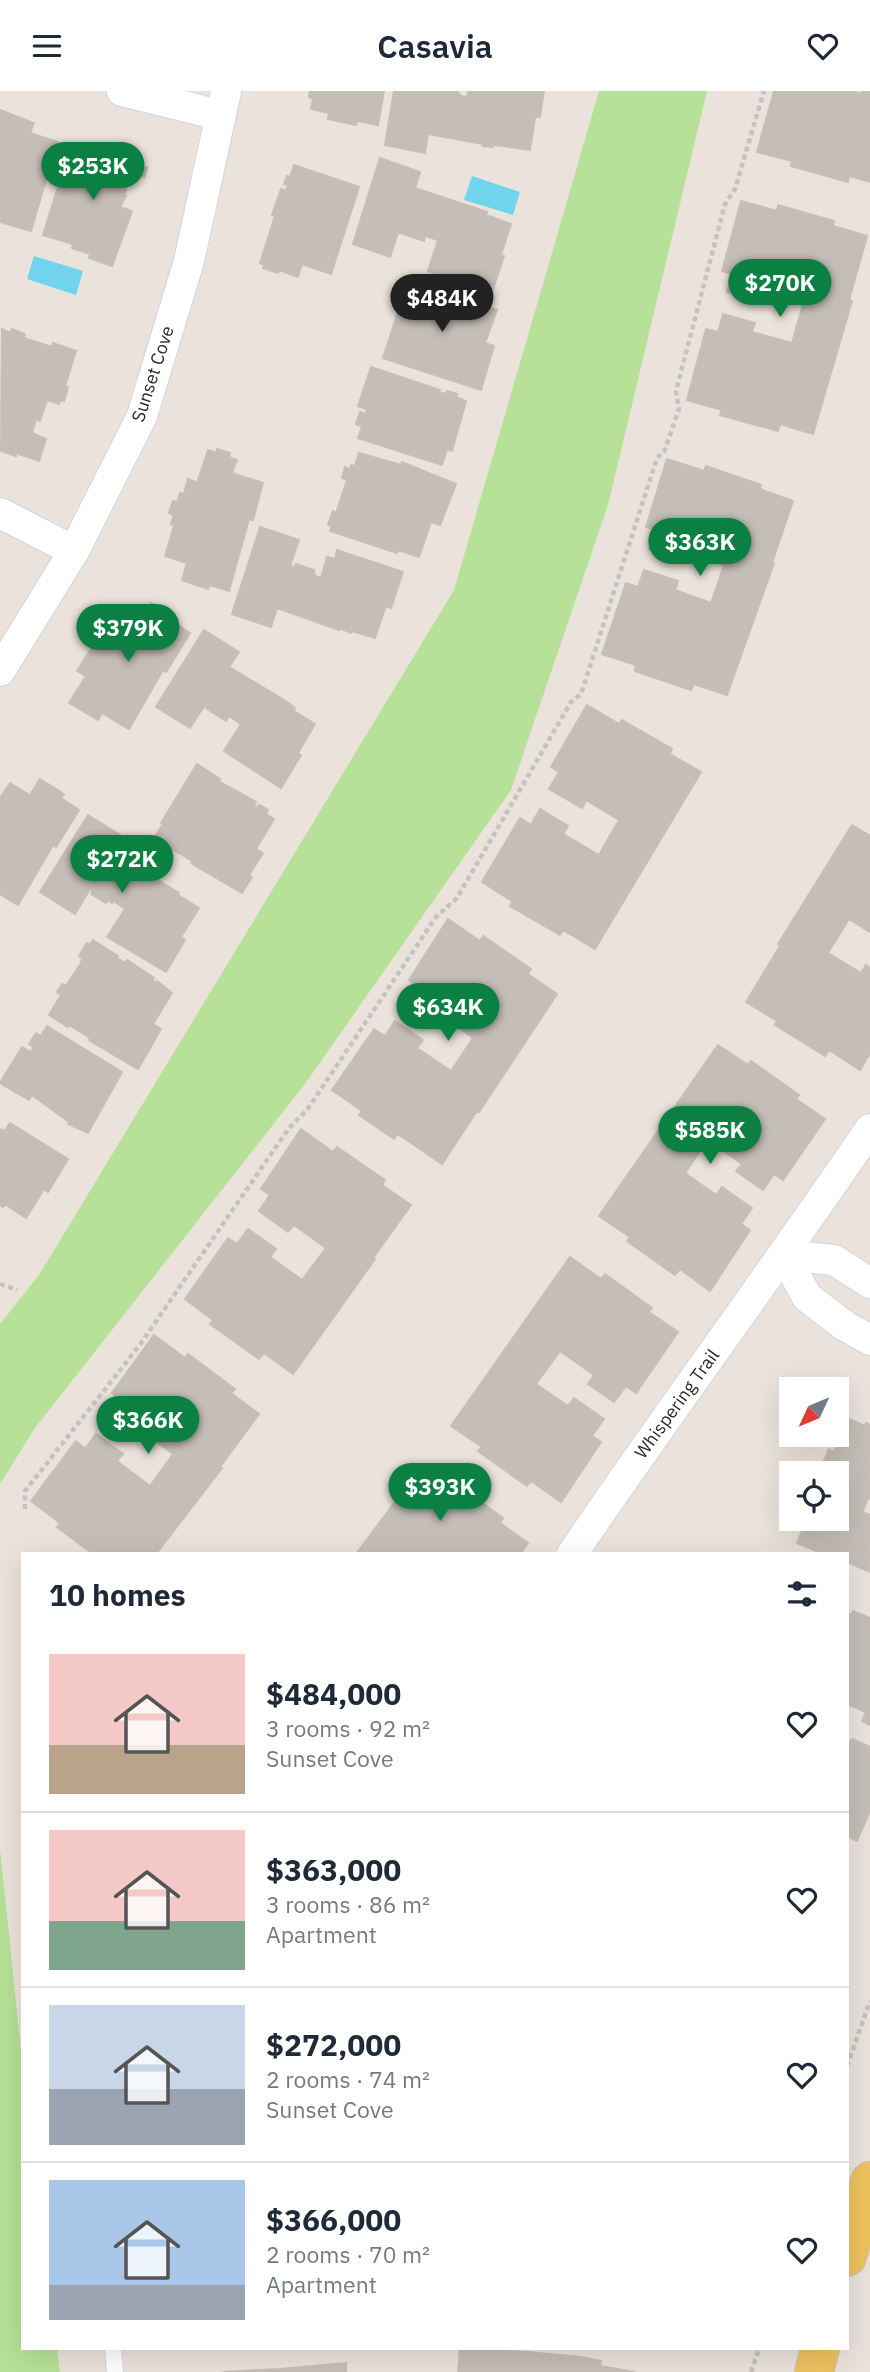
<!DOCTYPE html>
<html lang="en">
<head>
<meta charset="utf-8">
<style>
  :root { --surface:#fff; --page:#f2f2f3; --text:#1f2937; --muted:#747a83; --line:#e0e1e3; --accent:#0b8043 }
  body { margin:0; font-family:"IBM Plex Sans",sans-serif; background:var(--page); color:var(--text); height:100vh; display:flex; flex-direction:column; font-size:26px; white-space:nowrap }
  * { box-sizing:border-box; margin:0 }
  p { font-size:23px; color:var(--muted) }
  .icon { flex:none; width:38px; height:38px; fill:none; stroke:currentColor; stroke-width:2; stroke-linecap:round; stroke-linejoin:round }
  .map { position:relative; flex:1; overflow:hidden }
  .details { position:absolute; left:21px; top:1461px; width:828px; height:798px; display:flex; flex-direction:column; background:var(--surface); border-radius:0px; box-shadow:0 7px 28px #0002 }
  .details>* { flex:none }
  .needle { width:46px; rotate:226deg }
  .fabs { position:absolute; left:779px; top:1286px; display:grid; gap:14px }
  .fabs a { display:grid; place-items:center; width:70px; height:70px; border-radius:0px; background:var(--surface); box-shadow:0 7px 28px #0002; font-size:35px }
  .price { position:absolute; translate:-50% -60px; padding:0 16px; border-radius:24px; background:var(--accent); color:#fff; font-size:23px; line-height:46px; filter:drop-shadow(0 2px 4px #0008) }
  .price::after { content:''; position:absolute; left:50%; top:42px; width:21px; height:16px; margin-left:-10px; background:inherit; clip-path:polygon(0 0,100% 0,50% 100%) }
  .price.active { background:#222; color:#fff }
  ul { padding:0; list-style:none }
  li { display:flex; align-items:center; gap:21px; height:175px; padding:0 28px }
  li+li { border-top:2px solid var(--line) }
  li span { display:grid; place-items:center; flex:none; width:196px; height:140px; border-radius:0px; color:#555 }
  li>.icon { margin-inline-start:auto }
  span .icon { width:84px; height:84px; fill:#fffc; stroke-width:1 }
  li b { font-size:30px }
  h2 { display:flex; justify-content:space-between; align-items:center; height:84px; padding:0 28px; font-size:30px }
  header { display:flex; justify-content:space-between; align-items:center; height:91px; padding:0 28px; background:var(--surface); font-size:32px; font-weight:600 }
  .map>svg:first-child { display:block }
  .green { fill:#b7e198 }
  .water { fill:#70d4ec }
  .building { fill:#c4beb7; stroke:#c7bfb5; stroke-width:2 }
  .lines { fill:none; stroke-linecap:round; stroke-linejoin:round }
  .lane-casing { stroke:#d1d5e2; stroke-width:18 }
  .street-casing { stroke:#d1d5e2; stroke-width:32 }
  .primary-casing { stroke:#c3c3c3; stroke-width:40 }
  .path { stroke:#c3c3c3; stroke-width:4.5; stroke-dasharray:5 3.5; stroke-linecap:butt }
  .lane { stroke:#fff; stroke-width:16 }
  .street { stroke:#fff; stroke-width:30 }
  .primary { stroke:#eec25e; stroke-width:38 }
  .labels { text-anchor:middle; stroke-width:7; stroke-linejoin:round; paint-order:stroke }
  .street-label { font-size:18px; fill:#292929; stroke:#fff }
</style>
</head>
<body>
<header><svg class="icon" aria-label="menu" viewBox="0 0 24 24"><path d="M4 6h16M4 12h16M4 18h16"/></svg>Casavia<svg class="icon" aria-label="heart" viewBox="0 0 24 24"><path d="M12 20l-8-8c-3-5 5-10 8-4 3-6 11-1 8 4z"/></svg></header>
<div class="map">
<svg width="870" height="2281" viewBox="0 0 870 2281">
  <rect width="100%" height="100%" fill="#ebe3db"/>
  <path class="green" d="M599,0h108l-99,414 -97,285 -206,294 -270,344 -35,56v-160l39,-49 415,-685z
    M0,1758l23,220v280h34l3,23h-60z"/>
  <path class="water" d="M472,85l48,16 -7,23 -49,-15z
    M34,165l49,15 -7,24 -49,-16z"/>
  <path class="building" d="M310,0h74l-6,34 -21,-4 -1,4 -28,-6 1,-6 -18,-4 2,-10 -4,-2z
    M394,0h63l4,5 6,1 1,-6h76l-4,26h-5l-5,33 -26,-4 -11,-1v2l-10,-1v-2l-55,-10 -3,19 -40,-8z
    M774,0h76l12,3v-3h8v91l-21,-6 -1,6 -57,-16 1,-5 -35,-9z
    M0,19l34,13 -4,10 27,9 -26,89 -31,-9z
    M106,52l28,9 -4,11 17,5 -3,9 -16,-6 -4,12 4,1 -4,12h2l-6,11 12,4 -20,55 -23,-8 1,-4 -18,-6 1,-4 -30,-9 28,-90 27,9 1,-3 4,1z
    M380,67l40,14 -5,16 72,24 -1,3 25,9 -10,31 3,1 -12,36 -64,-21 10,-31 -13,-4 -1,5 -24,-8 2,-5 -2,-1 -10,30 -37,-13z
    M294,74l65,22 -28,87 -29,-10 -4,13 -19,-7 -1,3 -15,-5 1,-3 -4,-2 15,-47 -3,-1 9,-26 5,2 2,-6 -4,-1 3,-8 3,1z
    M741,110l36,10 1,-6 56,16 -1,5 34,10 -18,64 3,1 -39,133 -33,-10 -2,7 -58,-16 2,-5 -35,-10 19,-71 12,3 5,-18 32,9 -3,9 40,11 11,-39 -39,-11 -2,9 -35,-10 5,-18 -10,-3z
    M410,184l25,9 -1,3 10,4 1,-3 30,11v2l13,3 -1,3 10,3 -12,33 9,3 -13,44 -98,-32z
    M2,238l8,4 2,-4 13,5 -1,4 28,9 1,-4 23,8 -11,35 3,1 -4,14 -4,-1 -1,4 -12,-4 -7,21 -4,-2 -4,14 14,6 -7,22 -23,-8v3l-15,-5z
    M371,276l69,23 -1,2 7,2 1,-3 10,3 -1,3 10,4 -14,50 -5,-2 -5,16 -84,-27 4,-12 -6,-2 4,-12 6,2 1,-5 -9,-3z
    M217,358l13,4 -1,4 8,3 -5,13 31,10 -10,37 -4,-1 -20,72 -19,-6 -2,4 -26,-9 5,-17 -22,-7 9,-30 -3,-2 3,-9 -5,-2 4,-12 4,1 3,-9 4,1 4,-15 9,4 11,-33 8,3z
    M359,362l42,12 1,-3 54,22 -16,41 -9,-3 -12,35 -21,-7 -1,3 -67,-22 2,-5 -4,-1 5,-14 3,2 11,-33 -5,-2 3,-11 5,3 1,-5 4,1z
    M667,368l37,12 2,-5 55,19 -1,4 33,12 -21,62h2l-47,132 -33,-11 -3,6 -56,-19 1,-6 -34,-11 24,-71 12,4 6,-17 34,11 -3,9 36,13 13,-38 -38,-13 -2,9 -35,-12 7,-19 -10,-3z
    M260,436l39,13 -9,26 5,1 1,-3 18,6 1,6 6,2 6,-21 8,2 2,-9 66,22 -12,36 -5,-2 -11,32 -23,-7 -1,2 -11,-5 -1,2 -62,-22 -6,19 -39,-13z
    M151,512l24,15 -2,4 17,11 -24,39 -3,-2 -34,59 -27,-16 -4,7 -29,-17 17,-27 -9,-5 27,-43 5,4 5,-7 -3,-1 11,-18 19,13z
    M204,539l35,22 -10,15 57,34 9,7 -1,3 21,13 -17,29 3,2 -20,33 -57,-37 17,-27 -12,-8 -3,5 -20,-13 3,-5 -2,-1 -17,26 -34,-21z
    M587,614l32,19 3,-4 50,29 -2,5 31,18 -106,177 -32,-19 -3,5 -50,-29 2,-5 -30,-19 38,-64 11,7 9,-16 28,17 -5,8 36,21 20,-35 -33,-20 -4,8 -33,-19 10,-17 -8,-5z
    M197,673l23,15 -2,2 38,21 -2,4 4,2 1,-3 9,5 -2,4 8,5 -18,30 7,4 -14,22 3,2 -10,16 -51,-30 1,-2 -38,-23 9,-14 -2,-1z
    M40,688l24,15 -3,4 18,12 -23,37 -3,-2 -35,60 -18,-11v-96l10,-15 20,12z
    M88,724l34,21 -9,16 66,41 -1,2 21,13 -18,29 4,3 -19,32 -59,-35 18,-28 -11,-8 -2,2 -4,-3 -2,3 -15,-9 2,-3 -3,-2 -15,25 -35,-22z
    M852,734l18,11v96l-21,-13 -21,34 33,20 5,-8 4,3v85l-10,17 -31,-20 -4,6 -50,-31 2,-4 -31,-19 34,-56 -2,-2z
    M448,828l32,22 3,-5 48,33 -3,5 29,20 -78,118 -2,-1 -35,53 -44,-30 -4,5 -35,-24 3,-4 -30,-21 42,-61 11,7 10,-15 28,19 -6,8 34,23 22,-33 -32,-23 -5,8 -30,-21 11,-16 -8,-6z
    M93,849l25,16 -1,2 8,5 2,-3 27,18 -2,2 4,3 1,-2 15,12 -19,31 8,5 -23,40 -49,-29 1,-2 -21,-13 -1,2 -19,-12 12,-20 -4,-3 5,-8 4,2 15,-23 1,-5 -3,-2 8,-13 3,2z
    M47,935l75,46 -34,61 -20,-9 1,-2 -37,-27 -3,5 -29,-17 22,-36 9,5 3,-5 -5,-3 7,-11 5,3z
    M718,954l30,20 3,-4 48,34 -3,4 29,20 -42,61 -9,-6 -11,16 -27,-19 6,-7 -34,-24 -23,33 31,22 6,-8 30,21 -11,16 9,6 -40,61 -30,-22 -5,6 -48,-34 3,-4 -31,-21z
    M10,1032l58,36 -20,33 -4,-3 -18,29 -21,-14 -2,3 -3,-2v-76l5,2z
    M301,1038l32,23 4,-5 48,33 -3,5 29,20 -38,53 2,1 -82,115 -29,-21 -5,6 -49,-35 3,-4 -28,-21 43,-61 9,6 11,-15 28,20 -6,8 32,23 24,-32 -32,-23 -6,7 -29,-21 11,-16 -9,-6z
    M570,1166l31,22 4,-5 47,34 -3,4 29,20 -42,61 -10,-7 -12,16 -26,-18 6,-9 -34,-24 -24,33 32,22 6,-8 30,21 -12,17 9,6 -40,60 -30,-21 -4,5 -49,-35 4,-4 -31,-21z
    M154,1244l31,23 3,-4 47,35 -4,4 28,21 -39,53 2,1 -66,86h-63l-36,-27 3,-4 -29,-22 45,-60 9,8 11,-15 27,20 -6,7 33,25 23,-32 -31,-23 -5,7 -29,-23 11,-15 -7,-7z
    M849,1328l16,7 1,-3 4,2v74l-2,-1 -6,14 8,3v57l-23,-10v-8h-19l-7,-3v2l-24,-10 10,-24h29v-46h-17l10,-24 5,3z
    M422,1375l30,22 4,-4 47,34 -3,5 28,20 -8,11h-164z
    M853,1520l17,7v107l-8,-4 4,-9 -19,-8v-91l4,2z
    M852,1648l18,8v64l-13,30 -10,-5v-89z
    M460,2258h34l88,8 19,4 -1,5 35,6h-177z
    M346,2272v9h-123l57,-3z"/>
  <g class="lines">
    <g class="lane-casing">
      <path id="lane" d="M113,2258l2,23"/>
    </g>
    <g class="street-casing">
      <path id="street" d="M122,0l97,24
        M0,422l74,38
        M0,580l74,-120 68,-135 47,-155 37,-170
        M784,1164l23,42 38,29 25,14
        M784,1164l50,5 36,23
        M572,1463c97,-143 201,-282 298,-425"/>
    </g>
    <g class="primary-casing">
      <path id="primary" d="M847,2166l23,-76
        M814,2281l6,-23"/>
    </g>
    <path class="path" d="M0,1193l17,6
      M25,1418v-18l114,-145 150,-218 18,-18 129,-193 21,-19 114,-196 10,-8 76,-236 7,-6 15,-43 -3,-18 49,-187 10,-15 29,-98
      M847,1975l23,-65
      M751,2281l8,-23"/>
    <use href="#lane" class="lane"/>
    <use href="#street" class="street"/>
    <use href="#primary" class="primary"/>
  </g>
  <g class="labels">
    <g class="street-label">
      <text transform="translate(153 283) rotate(-72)" y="6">Sunset Cove</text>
      <text transform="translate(677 1313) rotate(-54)" y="6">Whispering Trail</text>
    </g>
  </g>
</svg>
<div class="fabs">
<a><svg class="needle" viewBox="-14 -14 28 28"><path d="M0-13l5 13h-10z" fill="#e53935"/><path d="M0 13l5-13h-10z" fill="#747a83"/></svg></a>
<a><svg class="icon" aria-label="locate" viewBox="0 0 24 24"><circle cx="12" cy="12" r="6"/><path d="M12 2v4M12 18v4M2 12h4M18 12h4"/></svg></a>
</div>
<b class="price" style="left:93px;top:111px">$253K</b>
<b class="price" style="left:780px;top:228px">$270K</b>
<b class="price active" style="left:442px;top:243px">$484K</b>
<b class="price" style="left:700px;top:487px">$363K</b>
<b class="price" style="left:128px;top:573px">$379K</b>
<b class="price" style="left:122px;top:804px">$272K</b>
<b class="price" style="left:448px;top:952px">$634K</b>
<b class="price" style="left:710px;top:1075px">$585K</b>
<b class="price" style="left:148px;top:1365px">$366K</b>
<b class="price" style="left:440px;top:1432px">$393K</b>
<section class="details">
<h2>10 homes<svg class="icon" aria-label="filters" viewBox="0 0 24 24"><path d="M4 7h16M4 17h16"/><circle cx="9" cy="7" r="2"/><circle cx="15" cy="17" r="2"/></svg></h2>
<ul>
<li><span style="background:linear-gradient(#f6c9c9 65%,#b9a48a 0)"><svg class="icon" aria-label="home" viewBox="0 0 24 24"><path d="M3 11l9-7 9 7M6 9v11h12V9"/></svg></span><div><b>$484,000</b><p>3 rooms · 92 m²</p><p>Sunset Cove</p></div><svg class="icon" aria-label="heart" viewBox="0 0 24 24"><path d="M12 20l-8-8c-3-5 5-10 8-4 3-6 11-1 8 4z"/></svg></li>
<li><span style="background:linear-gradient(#f6c9c9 65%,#7fa58c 0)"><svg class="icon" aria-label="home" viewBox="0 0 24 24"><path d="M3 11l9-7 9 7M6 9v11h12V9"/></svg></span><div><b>$363,000</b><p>3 rooms · 86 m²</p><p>Apartment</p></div><svg class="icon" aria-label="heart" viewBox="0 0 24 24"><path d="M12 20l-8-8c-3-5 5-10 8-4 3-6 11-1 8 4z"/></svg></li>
<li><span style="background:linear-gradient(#c9d6e8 60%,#9aa5b1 0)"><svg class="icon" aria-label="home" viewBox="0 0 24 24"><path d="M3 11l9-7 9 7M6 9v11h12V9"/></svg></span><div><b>$272,000</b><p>2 rooms · 74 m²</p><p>Sunset Cove</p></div><svg class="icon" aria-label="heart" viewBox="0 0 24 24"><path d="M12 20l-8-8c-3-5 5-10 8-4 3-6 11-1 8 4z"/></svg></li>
<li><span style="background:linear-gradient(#a9c7e8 75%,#9aa5b1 0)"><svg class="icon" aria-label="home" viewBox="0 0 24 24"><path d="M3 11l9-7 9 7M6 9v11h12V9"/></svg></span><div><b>$366,000</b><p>2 rooms · 70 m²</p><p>Apartment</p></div><svg class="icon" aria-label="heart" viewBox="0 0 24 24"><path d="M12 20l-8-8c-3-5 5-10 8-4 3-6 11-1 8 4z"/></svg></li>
</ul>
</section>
</div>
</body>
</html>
